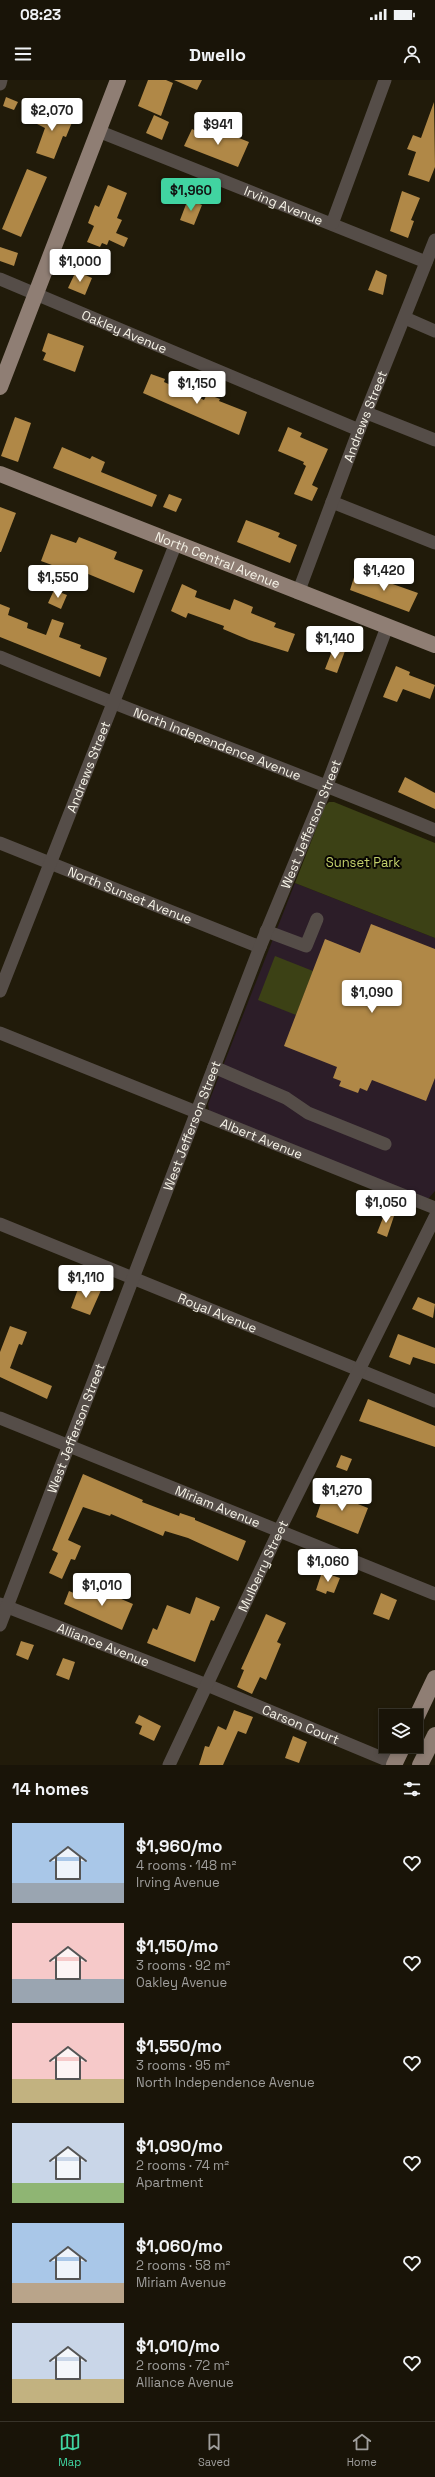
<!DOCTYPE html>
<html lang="en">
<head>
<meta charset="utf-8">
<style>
  :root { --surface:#191408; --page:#262116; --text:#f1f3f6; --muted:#9f9e9c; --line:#373329; --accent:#41d4a1 }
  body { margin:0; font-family:"Space Grotesk",sans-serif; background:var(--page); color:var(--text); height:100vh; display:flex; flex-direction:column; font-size:15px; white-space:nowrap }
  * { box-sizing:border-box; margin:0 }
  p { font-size:13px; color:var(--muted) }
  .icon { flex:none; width:22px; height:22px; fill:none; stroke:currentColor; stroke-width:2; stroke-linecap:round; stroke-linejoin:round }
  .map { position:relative; height:1685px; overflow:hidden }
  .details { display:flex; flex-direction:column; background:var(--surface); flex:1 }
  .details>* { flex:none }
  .buttons { position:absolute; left:379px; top:1629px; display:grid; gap:8px }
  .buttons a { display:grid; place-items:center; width:44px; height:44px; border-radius:0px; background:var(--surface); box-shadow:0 2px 6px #0003,0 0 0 1px var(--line); font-size:20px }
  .price { position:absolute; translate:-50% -34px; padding:0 9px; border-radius:4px; background:#fff; color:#222; font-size:13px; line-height:26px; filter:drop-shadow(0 1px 2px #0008) }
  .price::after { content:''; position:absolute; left:50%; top:24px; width:12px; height:9px; margin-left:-6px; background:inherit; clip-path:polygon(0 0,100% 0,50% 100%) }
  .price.active { background:var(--accent); color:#111 }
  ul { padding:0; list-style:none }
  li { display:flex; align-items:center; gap:12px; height:100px; padding:0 12px }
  li span { display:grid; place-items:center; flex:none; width:112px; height:80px; border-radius:0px; color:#555 }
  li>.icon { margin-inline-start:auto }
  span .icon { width:48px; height:48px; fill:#fffc; stroke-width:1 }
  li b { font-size:17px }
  h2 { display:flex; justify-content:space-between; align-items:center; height:48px; padding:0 12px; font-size:17px }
  .status { display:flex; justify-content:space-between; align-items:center; height:28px; padding:0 20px; background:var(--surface); direction:ltr }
  .status svg { height:11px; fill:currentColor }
  header { display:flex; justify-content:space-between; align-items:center; height:52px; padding:0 12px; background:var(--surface); font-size:18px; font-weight:600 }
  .tabs { display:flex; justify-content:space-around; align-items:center; height:56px; border-top:1px solid var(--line); background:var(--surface); font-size:11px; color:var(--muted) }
  .tabs a { display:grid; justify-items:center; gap:2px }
  .tabs .active { color:var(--accent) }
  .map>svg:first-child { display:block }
  .education { fill:#2c1d28 }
  .green { fill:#3c4115 }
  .building { fill:#b08847 }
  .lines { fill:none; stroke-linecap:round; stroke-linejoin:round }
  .minor { stroke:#554d48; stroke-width:13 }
  .major { stroke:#8f7e74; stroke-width:16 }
  .labels { text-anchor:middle; stroke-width:4; stroke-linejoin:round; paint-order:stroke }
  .street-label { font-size:13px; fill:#f7f4e8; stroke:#080602 }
  .park-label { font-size:13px; fill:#c4d16c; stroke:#080602 }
</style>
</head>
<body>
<div class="status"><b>08:23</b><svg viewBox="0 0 49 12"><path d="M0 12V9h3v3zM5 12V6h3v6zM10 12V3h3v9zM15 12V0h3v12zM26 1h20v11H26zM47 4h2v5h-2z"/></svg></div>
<header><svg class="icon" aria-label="menu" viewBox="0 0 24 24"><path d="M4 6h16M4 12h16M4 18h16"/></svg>Dwello<svg class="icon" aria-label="person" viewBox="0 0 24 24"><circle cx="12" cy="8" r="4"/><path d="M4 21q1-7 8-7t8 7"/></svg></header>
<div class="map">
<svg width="435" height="1685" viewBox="0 0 435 1685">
  <rect width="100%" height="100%" fill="#211b0a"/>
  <path class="education" d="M295,803l140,55v253l-6,7h-6l-211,-84 -3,-4 -1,-6z"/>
  <path class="green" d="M329,722h5l101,41v95l-140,-55 30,-77z
    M275,876l38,15 -17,44 -38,-15z"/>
  <path class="building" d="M148,0h18l7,3 -12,33 -23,-10z
    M174,0h28l-5,10z
    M6,17l12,5 -4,8 -11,-4z
    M434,22l1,65 -6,15 -21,-7 8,-23 -9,-3 6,-14 8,3z
    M42,27l31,13 -7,17 -3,-1 -9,23 -18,-6 9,-25 -10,-5z
    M154,35l15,7 -7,18 -16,-7z
    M192,49l20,9 4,-9 33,13 -11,25 -54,-21z
    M27,89l20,8 -26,60 -19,-8z
    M108,105l19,8 -10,25 5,2 -6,13 12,5 -4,9 -15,-7 -2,5 -5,-2 -2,4 -13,-5 7,-16 -6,-3 7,-18 4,2z
    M402,111l18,7 -9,22 3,1 -6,17 -18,-7z
    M188,119l14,6 -8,20 -14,-5z
    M0,167l18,6 -4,13 -14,-5z
    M376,190l11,5 -4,20 -15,-5z
    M76,191l16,7 -7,17 -17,-7z
    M48,253l36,13 -9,26 -32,-12 3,-7 -4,-2z
    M151,294l14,5 -1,3 40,18 3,-6 13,5 -1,2 28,11 -8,23 -96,-42z
    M15,337l16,6 -13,39 -17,-6z
    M288,347l14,6 -2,4 28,12 -16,36 6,3 -6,13 -18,-7 12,-28 -3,-2 1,-2 -26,-11z
    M62,367l28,12 2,-3 13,6 -4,10 56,23 -5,12 -99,-39z
    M169,414l13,5 -6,13 -13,-5z
    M0,427l16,6 -15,39h-1z
    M246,440l34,13 -2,4 19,8 -7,18 -53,-21z
    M51,454l25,9 3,-6 38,15 -3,7 29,11 -9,23 -53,-22 -2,4 -38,-14z
    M356,491l62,22 -9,19 -59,-22z
    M182,504l15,7 -2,6 35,13 4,-11 19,8 -2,6 25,10 -2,4 21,7 -7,18 -39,-12 -26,-11 1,-3 -36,-13 -2,5 -15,-7z
    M54,510l13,5 -6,14 -13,-6z
    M0,524l10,4 -2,7 20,8 -1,5 19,7 6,-16 12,4 -5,14 22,8 -1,3 27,10 -7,19 -100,-40z
    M334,566l11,5 -8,22 -12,-4z
    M396,586l14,6 -1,3 26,10 -5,14 -27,-10 -6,13 -14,-5z
    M405,697l30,16v16l-37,-17z
    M371,844l64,25v129l-9,23 -54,-21 -5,11 -7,-3 -2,5 -19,-7 2,-5 -8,-3 4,-11 -53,-21 41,-107 35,14z
    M386,1130l9,3 -8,24 -10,-4z
    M86,1202l16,6 -12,27 -19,-7 7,-19 5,2z
    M418,1217l17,7 -2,14 -21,-9z
    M10,1246l17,6 -5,13 -3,-1 -9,24 42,18 -5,13 -47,-22v-25z
    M398,1254l37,14v16l-22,-7 -3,8 -21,-8z
    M368,1319l67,27v21l-76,-26z
    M341,1375l11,4 -5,12 -11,-4z
    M83,1394l60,26 -1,2 37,14 1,-3 15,5v2l51,21 -8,20 -50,-23 -23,-7 -2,5 -52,-22 -1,2 -27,-9 -15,33 13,6 -6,14 -4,-1 -9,20 -13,-6 9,-20 -6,-3z
    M325,1411l43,17 -10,26 -42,-17z
    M322,1492l18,6 -6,15 -7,-2 -1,3 -10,-4z
    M93,1507l40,17 -11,26 -58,-26 5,-13 19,8z
    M381,1513l16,7 -8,20 -16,-6z
    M196,1517l24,10 -6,14 -3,-1 -16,42 -48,-19 6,-15 4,2 10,-25 23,9z
    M266,1534l20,9 -9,19 4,2 -15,36 -6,-3 -8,17 -15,-7 7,-17 -3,-1z
    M21,1561l13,4 -6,15 -12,-5z
    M63,1578l12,4 -6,18 -13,-5z
    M234,1630l19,7 -7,17 -8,-3 -15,34h-24l6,-19 4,1 9,-21 8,4z
    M139,1635l22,11 -7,15 -15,-7 3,-8 -7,-3z
    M293,1656l14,6 -8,21 -14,-5z"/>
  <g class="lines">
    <g class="minor">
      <path d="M0,4l1,-4"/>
      <path id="s1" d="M98,51l328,131"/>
      <path d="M332,144l53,-144"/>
      <path id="s2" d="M0,199l359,151"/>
      <path d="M405,238l30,13"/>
      <path d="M367,333l68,27"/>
      <path d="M332,422l103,41"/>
      <path id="s3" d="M298,513l61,-163 76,-190"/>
      <path id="s4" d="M0,577c144,60 291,113 435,173"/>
      <path id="s5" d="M0,763l260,104"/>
      <path d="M266,851l40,15 11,-27"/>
      <path id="s6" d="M0,911l176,-448"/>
      <path id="s7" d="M0,953l435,175"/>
      <path d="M214,987l72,31 22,15 77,31"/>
      <path id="s8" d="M0,1144l435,177"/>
      <path id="s9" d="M0,1338l435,176"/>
      <path id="s10" d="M0,1524l207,81 187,78"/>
      <path id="s11" d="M0,1545l260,-678 67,-162 60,-158"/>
      <path id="s12" d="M169,1685l110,-234 156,-314"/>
    </g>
    <g class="major">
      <path d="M0,307l118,-307"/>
      <path id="s13" d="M0,394l435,171"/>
      <path d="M416,1638l19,-40"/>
      <path d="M394,1685l9,-19"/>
      <path d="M420,1685l15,-30"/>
    </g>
  </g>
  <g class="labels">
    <g class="street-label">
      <text dy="5" stroke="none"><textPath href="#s1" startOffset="200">Irving Avenue</textPath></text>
      <text dy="5" stroke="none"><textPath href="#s2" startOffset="135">Oakley Avenue</textPath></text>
      <text dy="5" stroke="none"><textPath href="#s3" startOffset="189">Andrews Street</textPath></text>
      <text dy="5" stroke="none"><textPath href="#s13" startOffset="234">North Central Avenue</textPath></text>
      <text dy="5" stroke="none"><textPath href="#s4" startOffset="234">North Independence Avenue</textPath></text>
      <text dy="5" stroke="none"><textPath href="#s6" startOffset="241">Andrews Street</textPath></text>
      <text dy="5" stroke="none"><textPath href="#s11" startOffset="859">West Jefferson Street</textPath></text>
      <text dy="5" stroke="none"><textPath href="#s5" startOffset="140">North Sunset Avenue</textPath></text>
      <text dy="5" stroke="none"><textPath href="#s11" startOffset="535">West Jefferson Street</textPath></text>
      <text dy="5" stroke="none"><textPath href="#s7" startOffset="282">Albert Avenue</textPath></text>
      <text dy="5" stroke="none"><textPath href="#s8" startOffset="235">Royal Avenue</textPath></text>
      <text dy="5" stroke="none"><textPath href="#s11" startOffset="211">West Jefferson Street</textPath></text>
      <text dy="5" stroke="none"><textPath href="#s9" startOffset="235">Miriam Avenue</textPath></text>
      <text dy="5" stroke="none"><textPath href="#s12" startOffset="220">Mulberry Street</textPath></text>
      <text dy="5" stroke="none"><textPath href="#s10" startOffset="111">Alliance Avenue</textPath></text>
      <text dy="5" stroke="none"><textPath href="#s10" startOffset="324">Carson Court</textPath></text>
    </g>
    <g class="park-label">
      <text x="363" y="787">Sunset Park</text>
    </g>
  </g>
</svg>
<div class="buttons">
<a><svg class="icon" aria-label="layers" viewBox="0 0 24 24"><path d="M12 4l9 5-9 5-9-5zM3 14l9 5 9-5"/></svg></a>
</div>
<b class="price" style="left:52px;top:52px">$2,070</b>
<b class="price" style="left:218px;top:66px">$941</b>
<b class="price active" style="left:191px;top:132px">$1,960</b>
<b class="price" style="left:80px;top:203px">$1,000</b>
<b class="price" style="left:197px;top:325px">$1,150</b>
<b class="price" style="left:384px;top:512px">$1,420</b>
<b class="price" style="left:58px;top:519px">$1,550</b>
<b class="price" style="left:335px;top:580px">$1,140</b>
<b class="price" style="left:372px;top:934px">$1,090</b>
<b class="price" style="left:386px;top:1144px">$1,050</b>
<b class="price" style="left:86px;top:1219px">$1,110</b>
<b class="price" style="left:342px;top:1432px">$1,270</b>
<b class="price" style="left:328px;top:1503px">$1,060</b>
<b class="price" style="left:102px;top:1527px">$1,010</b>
</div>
<section class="details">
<h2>14 homes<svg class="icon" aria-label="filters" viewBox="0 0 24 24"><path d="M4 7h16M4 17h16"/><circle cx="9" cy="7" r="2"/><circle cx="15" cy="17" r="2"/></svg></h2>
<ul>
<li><span style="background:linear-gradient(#a9c7e8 75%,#9aa5b1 0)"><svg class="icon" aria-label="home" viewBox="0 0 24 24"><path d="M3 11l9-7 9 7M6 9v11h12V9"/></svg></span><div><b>$1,960/mo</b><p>4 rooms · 148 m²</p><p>Irving Avenue</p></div><svg class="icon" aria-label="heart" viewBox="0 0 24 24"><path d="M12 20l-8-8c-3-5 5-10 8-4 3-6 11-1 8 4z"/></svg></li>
<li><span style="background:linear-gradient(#f6c9c9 70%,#9aa5b1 0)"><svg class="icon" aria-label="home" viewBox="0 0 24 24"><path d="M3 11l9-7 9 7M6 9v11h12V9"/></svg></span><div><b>$1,150/mo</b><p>3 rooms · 92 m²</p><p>Oakley Avenue</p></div><svg class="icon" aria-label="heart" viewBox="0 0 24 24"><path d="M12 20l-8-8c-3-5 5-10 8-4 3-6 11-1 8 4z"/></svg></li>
<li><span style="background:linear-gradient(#f6c9c9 70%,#c2b280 0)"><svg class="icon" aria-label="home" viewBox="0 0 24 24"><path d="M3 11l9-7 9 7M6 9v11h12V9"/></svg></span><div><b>$1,550/mo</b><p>3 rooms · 95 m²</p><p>North Independence Avenue</p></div><svg class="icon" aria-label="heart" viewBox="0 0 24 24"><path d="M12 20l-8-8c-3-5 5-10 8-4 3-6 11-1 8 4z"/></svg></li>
<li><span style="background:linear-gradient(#c9d6e8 75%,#8fb573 0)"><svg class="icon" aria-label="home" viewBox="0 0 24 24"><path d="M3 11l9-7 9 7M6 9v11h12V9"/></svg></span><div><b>$1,090/mo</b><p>2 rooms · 74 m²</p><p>Apartment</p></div><svg class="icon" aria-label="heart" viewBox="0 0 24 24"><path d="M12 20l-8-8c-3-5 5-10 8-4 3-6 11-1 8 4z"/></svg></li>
<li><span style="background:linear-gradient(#a9c7e8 75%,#b9a48a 0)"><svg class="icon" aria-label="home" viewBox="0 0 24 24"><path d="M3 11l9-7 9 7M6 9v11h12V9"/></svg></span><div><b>$1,060/mo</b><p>2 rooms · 58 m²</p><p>Miriam Avenue</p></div><svg class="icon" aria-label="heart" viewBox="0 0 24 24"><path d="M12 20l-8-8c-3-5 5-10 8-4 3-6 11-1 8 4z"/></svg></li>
<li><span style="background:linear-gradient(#c9d6e8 70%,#c2b280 0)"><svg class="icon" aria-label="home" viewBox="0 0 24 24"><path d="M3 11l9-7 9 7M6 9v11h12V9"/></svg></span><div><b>$1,010/mo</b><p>2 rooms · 72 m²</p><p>Alliance Avenue</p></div><svg class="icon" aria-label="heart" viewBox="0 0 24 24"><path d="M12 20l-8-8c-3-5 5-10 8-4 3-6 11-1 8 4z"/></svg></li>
</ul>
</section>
<nav class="tabs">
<a class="active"><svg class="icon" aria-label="map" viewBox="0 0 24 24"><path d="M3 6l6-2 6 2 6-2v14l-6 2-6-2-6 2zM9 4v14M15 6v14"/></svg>Map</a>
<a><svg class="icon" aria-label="saved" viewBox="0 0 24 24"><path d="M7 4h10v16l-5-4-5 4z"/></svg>Saved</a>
<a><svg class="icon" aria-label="home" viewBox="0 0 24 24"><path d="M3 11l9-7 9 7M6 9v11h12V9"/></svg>Home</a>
</nav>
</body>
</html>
